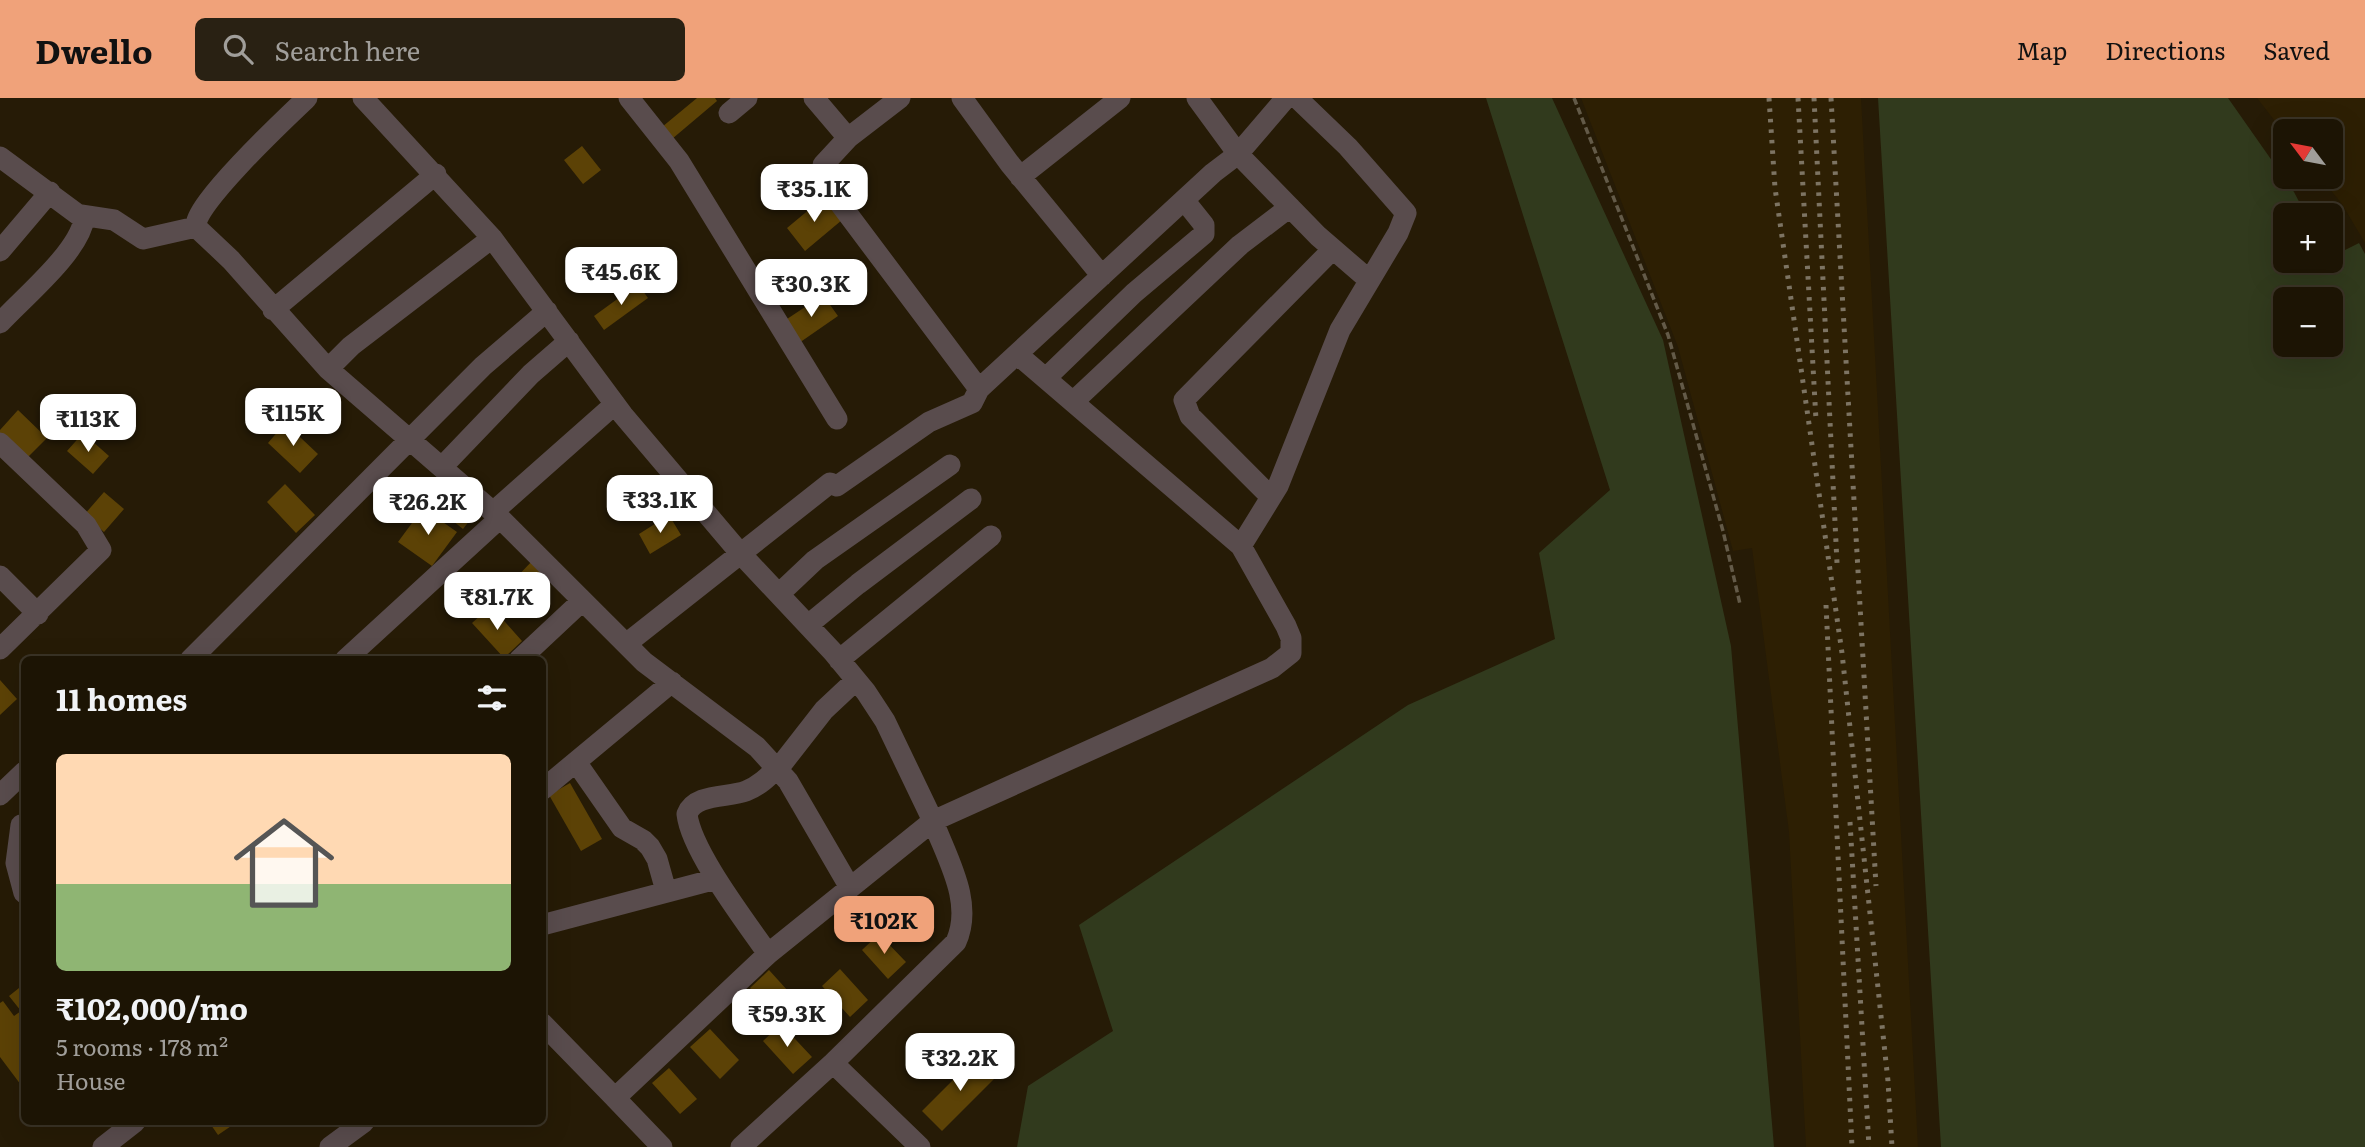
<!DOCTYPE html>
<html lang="en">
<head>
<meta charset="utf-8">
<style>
  :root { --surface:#1c1404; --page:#292113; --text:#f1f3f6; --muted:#a09e9a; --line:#3a3326; --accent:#f0a27a }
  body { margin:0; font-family:Literata,serif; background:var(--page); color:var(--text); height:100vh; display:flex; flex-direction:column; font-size:26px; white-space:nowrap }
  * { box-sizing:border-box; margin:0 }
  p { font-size:23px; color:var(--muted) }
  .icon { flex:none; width:38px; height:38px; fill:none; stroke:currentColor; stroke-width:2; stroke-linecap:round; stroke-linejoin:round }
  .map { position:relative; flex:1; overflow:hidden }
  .drawer { position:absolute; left:21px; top:558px; width:525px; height:469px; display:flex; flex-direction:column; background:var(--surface); border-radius:10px; box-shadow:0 7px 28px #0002,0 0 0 2px var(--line) }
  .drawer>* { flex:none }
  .needle { width:46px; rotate:302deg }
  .controls { position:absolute; left:2273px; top:21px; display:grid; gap:14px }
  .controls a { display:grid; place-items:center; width:70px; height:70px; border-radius:10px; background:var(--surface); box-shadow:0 7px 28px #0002,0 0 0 2px var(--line); font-size:35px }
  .price { position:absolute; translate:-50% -60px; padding:0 16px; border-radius:14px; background:#fff; color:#222; font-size:23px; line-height:46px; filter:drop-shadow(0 2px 4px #0008) }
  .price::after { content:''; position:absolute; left:50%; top:42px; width:21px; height:16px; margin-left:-10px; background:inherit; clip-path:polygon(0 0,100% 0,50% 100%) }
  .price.current { background:var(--accent); color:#111 }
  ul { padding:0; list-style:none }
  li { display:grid; align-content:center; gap:14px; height:371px; padding:0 35px }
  li span { display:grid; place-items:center; height:217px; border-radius:10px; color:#555 }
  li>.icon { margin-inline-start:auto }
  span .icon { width:126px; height:126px; fill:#fffc; stroke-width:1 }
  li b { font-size:30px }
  h2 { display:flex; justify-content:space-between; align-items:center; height:84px; padding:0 35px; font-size:30px }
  header { display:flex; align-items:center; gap:42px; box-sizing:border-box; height:98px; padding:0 35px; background:var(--accent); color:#111 }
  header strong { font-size:33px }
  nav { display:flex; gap:38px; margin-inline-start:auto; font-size:24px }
  .search { width:490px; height:63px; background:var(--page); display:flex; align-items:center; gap:18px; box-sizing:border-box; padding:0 24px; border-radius:10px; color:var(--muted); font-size:26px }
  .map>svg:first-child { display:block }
  .built { fill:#2d1f03 }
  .green { fill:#313a1d; fill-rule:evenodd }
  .building { fill:#5c4206 }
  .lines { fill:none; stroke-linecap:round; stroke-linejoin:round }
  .path { stroke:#635a48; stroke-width:3.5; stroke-dasharray:7 3.5; stroke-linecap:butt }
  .street { stroke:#594c4d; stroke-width:21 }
  .rail { stroke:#7d7463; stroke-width:5; stroke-dasharray:3.5 7; stroke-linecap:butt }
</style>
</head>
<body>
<header>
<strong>Dwello</strong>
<div class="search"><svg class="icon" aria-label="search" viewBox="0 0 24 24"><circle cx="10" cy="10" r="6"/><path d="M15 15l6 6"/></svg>Search here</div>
<nav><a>Map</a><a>Directions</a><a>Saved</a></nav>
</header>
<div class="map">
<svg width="2365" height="1049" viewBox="0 0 2365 1049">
  <rect width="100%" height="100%" fill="#261b06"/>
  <path class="built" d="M1581,0h280l57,1049h-112l-17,-315 -37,-284 -19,3 -55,-204z
    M2257,0h108v145l-23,-39 -22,-27h11v-46l-46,3z"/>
  <path class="green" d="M1486,0h66l111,242 68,306 43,501h-757l11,-61 85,-55 -34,-106 329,-220 147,-66 -16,-86 71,-63z
    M1878,0h350l66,94 12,23h-20v46h45v-4l28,-14 6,11v893h-424zM2286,201h45v46h-45z"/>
  <path class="building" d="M697,0h18l2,3 -45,38 -10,-12z
    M582,48l19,24 -18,14 -19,-24z
    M823,100l19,22 -37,31 -18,-23z
    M638,186l10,14 -44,32 -10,-14z
    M823,197l15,21 -39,27 -15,-22z
    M18,312l29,28 -21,21 -26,-24v-5z
    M285,325l33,31 -18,19 -32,-30z
    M83,335l26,23 -16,18 -26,-23z
    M445,381l35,28 -17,22 -35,-28z
    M285,386l30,31 -19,18 -29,-31z
    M104,394l20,17 -20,23 -20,-17z
    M423,410l34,24 -25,34 -34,-24z
    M669,417l12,20 -31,19 -11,-20z
    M535,460l17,17 -25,26 -17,-17z
    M491,508l31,35 -18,17 -32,-35z
    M0,582l17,19 -17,16z
    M570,685l32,56 -21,12 -32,-56z
    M879,836l27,28 -18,17 -26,-29z
    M840,871l28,31 -18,17 -28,-31z
    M769,872l29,32 -19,17 -29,-31z
    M24,886v41l-5,5 5,7v52l-24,-32v-54l3,-2 11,15 7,-5 -12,-15z
    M781,926l31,33 -19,17 -30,-33z
    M710,931l29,31 -19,19 -30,-32z
    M979,956l20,20 -57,57 -20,-20z
    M669,970l28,31 -17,15 -28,-31z
    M209,1024h28l-19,13z"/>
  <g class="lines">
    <path class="path" d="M1574,0l94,237 55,196 17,73"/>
    <path class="street" d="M307,0c-19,18 -116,109 -111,129l35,33 97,109 172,149 144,144 113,85 31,34 61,105
      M363,0l129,140 131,177 117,138 93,99 33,40 19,29 48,100 -165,133 -153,144 47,49
      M629,0l50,63 158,258
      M814,0l34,40 52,-40
      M962,0l48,66 92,112
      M1197,0l41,56 80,82 51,44
      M729,15l18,-15
      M848,40l-25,27v16l156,208
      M0,59l84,62c-5,33 -61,79 -84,104
      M1020,79l100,-79
      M81,117l33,5 29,19 53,-12
      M0,153l50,-59
      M273,212l163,-136
      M328,271l23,-23 141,-108
      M1046,280l88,-85 70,-59v-9l-20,-25
      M1073,304l167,-157 50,-38
      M0,345l86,82 15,25 -101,99
      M442,369l89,-93 38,-33
      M1271,399l-81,-81 -6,-16 149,-151
      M493,414l122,-108
      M1241,448l37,-60 62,-156 58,-97 8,-20 -58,-66 -51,-49
      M0,478l38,38
      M779,496l36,-34 135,-95
      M808,527l50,-41 113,-85
      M626,546l204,-161 7,3 92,-64 43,-19 7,-14 234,-216 25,-19 48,-56
      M190,562l293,-294 64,-55
      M345,562l155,-142
      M519,562l63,-59
      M839,562l152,-124
      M576,664l46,66 21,12 7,7 7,12 9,32
      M778,671l46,-59 32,-30
      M542,692l130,-108
      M0,697l24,-23
      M21,727l-5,38 8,30
      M542,827l174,-46
      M768,856c-22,-32 -77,-103 -81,-140 8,-21 41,-16 59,-23 13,-5 22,-14 31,-23
      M542,925l73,75
      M833,965l87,84
      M103,1049l32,-25
      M330,1049l34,-25
      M741,1049l92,-84 123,-121c18,-40 -9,-83 -23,-121l339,-153 19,-15v-15l-5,-12 -45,-80 -224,-192"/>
    <path class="rail" d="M1769,0l6,90 67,465 46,428 4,66
      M1798,0l18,322
      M1814,0l23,465
      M1831,0l45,788
      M1826,507l26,542
      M1850,724l19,325"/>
  </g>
</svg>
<div class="controls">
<a><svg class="needle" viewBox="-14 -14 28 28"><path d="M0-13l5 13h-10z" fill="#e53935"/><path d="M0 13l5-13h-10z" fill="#a09e9a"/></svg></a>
<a>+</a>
<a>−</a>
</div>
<b class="price" style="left:814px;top:126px">₹35.1K</b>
<b class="price" style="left:621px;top:209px">₹45.6K</b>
<b class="price" style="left:811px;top:221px">₹30.3K</b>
<b class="price" style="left:293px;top:350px">₹115K</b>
<b class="price" style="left:88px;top:356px">₹113K</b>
<b class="price" style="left:660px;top:437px">₹33.1K</b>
<b class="price" style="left:428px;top:439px">₹26.2K</b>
<b class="price" style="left:497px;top:534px">₹81.7K</b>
<b class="price current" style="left:884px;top:858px">₹102K</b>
<b class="price" style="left:787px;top:951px">₹59.3K</b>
<b class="price" style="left:960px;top:995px">₹32.2K</b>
<section class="drawer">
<h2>11 homes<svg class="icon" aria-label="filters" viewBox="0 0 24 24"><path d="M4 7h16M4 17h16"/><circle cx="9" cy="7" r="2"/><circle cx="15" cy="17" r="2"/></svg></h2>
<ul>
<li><span style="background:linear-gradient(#ffd9b3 60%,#8fb573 0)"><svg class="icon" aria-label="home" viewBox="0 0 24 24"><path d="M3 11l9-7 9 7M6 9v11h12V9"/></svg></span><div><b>₹102,000/mo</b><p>5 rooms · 178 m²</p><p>House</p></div></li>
</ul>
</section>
</div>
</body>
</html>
